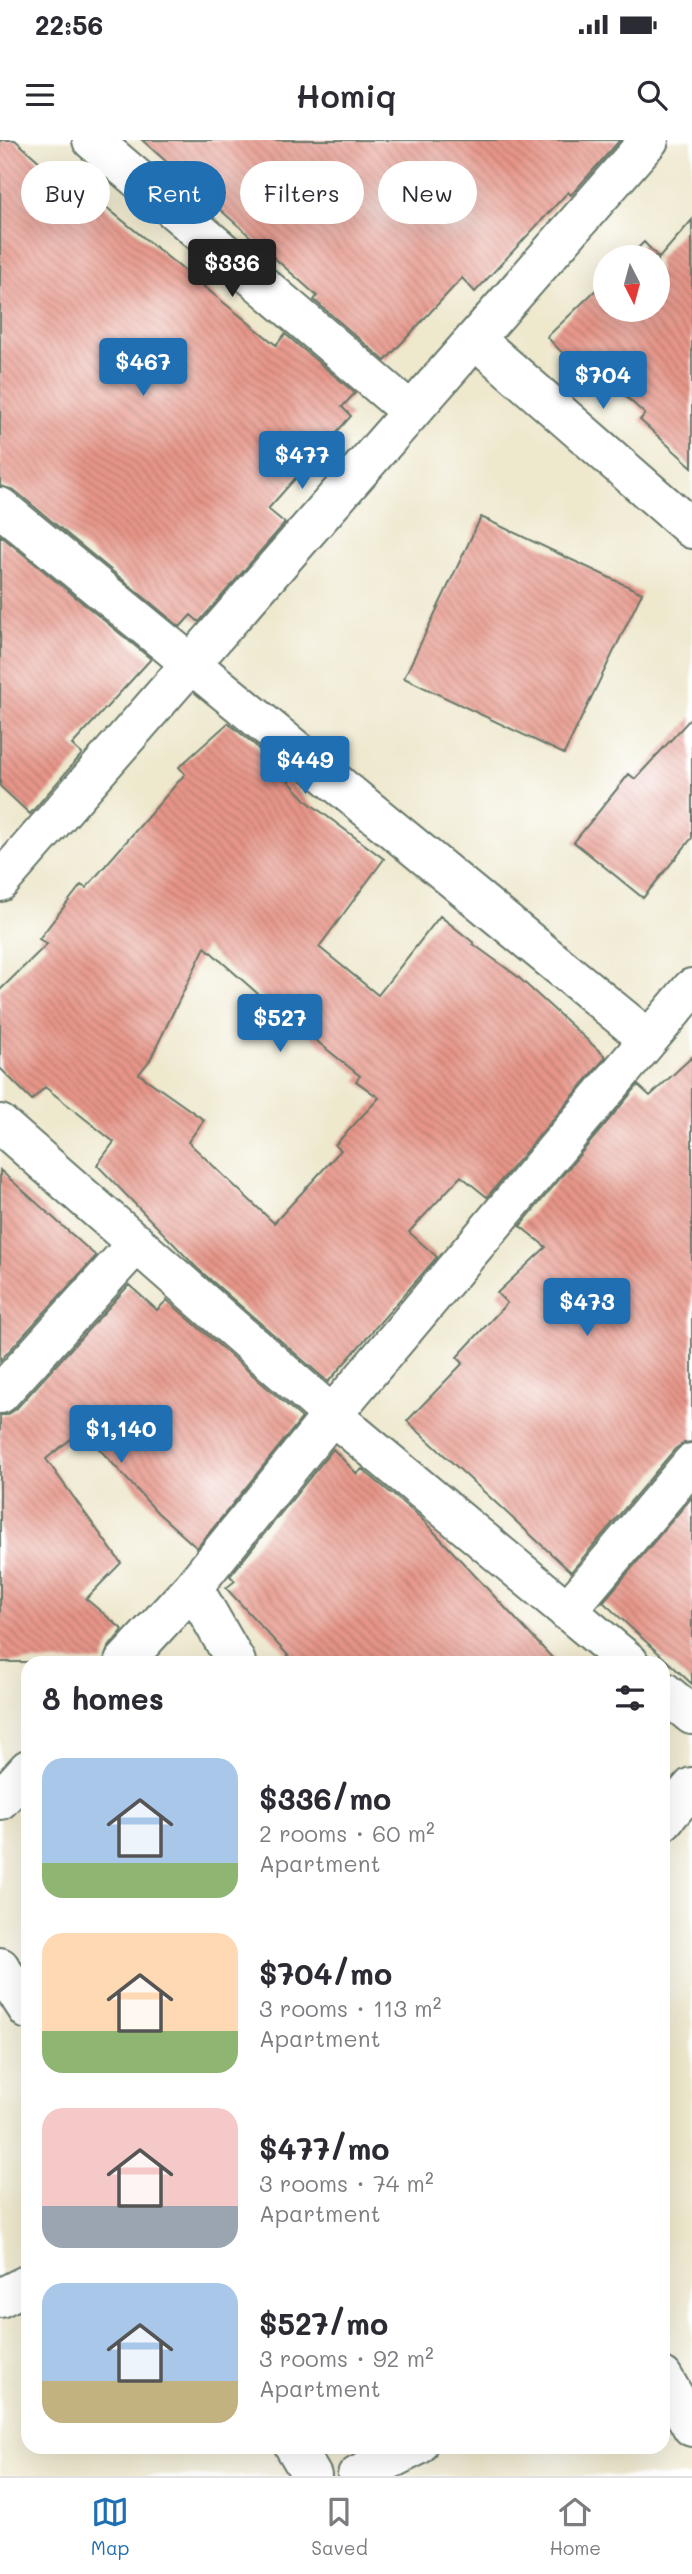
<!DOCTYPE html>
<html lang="en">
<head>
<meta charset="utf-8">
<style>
  :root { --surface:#fff; --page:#f2f2f3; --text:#2b2b33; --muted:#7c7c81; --line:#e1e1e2; --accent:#1f6fb2 }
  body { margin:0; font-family:Mali,sans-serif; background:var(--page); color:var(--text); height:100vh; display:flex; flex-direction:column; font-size:26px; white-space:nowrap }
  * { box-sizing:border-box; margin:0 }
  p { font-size:23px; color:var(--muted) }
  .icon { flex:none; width:38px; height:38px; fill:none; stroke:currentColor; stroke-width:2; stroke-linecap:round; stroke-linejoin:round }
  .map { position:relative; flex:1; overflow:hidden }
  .drawer { position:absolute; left:21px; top:1516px; width:649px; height:798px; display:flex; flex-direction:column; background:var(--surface); border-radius:21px; box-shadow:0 7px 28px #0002 }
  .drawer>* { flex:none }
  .guide { position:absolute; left:21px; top:21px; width:651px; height:63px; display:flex; gap:14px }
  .needle { width:46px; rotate:174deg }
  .controls { position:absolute; left:593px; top:105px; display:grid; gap:14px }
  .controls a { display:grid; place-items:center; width:77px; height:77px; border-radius:50%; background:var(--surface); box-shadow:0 7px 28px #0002; font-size:35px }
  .price { position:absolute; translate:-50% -60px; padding:0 16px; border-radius:7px; background:var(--accent); color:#fff; font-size:23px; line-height:46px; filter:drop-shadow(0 2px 4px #0008) }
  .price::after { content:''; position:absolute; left:50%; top:42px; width:21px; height:16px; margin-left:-10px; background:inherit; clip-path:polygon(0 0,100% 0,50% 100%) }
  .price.on { background:#222; color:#fff }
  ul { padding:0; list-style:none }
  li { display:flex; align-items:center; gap:21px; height:175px; padding:0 21px }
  li span { display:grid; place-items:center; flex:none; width:196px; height:140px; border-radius:21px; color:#555 }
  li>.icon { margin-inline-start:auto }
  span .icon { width:84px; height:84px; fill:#fffc; stroke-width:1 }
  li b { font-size:30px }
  h2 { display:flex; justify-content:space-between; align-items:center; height:84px; padding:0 21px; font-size:30px }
  .chip { padding:0 24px; border-radius:32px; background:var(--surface); box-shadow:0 7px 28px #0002; font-size:24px; line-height:63px }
  .chip.on { background:var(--accent); color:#fff }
  .status { display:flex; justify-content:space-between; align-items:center; height:49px; padding:0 35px; background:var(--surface); direction:ltr }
  .status svg { height:19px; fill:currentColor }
  header { display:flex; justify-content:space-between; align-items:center; height:91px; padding:0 21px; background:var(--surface); font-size:32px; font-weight:600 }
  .menu { display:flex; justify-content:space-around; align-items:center; height:98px; border-top:2px solid var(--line); background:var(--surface); font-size:19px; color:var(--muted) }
  .menu a { display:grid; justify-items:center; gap:4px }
  .menu .on { color:var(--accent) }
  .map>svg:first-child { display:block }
  .building { fill:url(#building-back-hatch); fill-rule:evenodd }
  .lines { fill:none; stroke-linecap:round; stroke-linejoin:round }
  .minor-casing { stroke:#67796a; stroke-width:42 }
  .minor { stroke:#fff; stroke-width:38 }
</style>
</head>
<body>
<div class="status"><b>22:56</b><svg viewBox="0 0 49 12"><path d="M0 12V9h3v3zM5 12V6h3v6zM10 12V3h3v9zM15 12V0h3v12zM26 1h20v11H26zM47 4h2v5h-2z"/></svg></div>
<header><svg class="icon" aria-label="menu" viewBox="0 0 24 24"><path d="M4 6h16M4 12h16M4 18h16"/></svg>Homiq<svg class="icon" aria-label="search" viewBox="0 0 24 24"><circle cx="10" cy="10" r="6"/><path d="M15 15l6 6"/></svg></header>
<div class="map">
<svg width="692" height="2336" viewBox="0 0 692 2336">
  <defs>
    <pattern id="building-back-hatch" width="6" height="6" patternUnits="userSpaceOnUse" patternTransform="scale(1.75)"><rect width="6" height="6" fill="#e79588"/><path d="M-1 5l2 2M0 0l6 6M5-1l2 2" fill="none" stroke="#bb7b70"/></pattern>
  </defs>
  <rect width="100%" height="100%" fill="#fff"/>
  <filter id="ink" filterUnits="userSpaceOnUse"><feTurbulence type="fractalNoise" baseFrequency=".0143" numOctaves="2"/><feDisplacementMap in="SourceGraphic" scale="14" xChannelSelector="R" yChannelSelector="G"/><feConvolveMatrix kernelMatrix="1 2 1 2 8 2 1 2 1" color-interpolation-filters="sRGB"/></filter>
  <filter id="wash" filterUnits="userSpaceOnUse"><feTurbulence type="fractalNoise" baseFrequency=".00686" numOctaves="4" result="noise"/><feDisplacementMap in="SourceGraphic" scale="28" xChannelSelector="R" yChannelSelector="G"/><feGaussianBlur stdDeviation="1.57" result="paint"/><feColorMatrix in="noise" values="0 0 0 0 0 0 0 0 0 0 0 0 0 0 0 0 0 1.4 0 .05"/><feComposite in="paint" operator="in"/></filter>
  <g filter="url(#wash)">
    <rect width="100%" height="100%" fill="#eee8cd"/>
    <g id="blocks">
      <path class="building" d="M0,0h15l44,39 5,-6 212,172 9,-11 70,59 -13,14 9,9 -83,93 17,14 -86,99 -8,-7 -11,12 -166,-137 -14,-4z
        M142,0h478l-49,55 -3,-3 -93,100 -13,-14 -77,83 -71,-61 3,-4z
        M692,80v247l-52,-47 5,-6 -61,-56 -9,8 -28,-29 59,-57v30h52v-53h-29l15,-15 15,16z
        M481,377l161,76 -78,161 -160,-76z
        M0,395l151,124 -79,86 10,9 -52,60 -30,-28z
        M692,577v121l-49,60 -69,-56 55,-68 6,5z
        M228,583l27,22 53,57 76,57 -65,88 59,48 62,-79 34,27 -1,1 44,32 89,81 -119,140 -26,-21 -52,56 28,25 -109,125 -131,-114 -100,-103 17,-23 -69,-55 -13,13 -32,-32v-78l47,-46 -8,-5 42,-54 5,3 99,-114 -6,-7zM205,807l52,46 103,83 -4,5 23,17 -44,47 6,5 -67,73 -86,-81 16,-22 -65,-46 11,-14z
        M692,917v385l-8,1 -9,6 -104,123 -164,-151 56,-58 -6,-6 50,-54 -10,-10 49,-46 -26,-21 118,-141 12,11z
        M0,1030l96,86 -96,105z
        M129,1145l28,25 10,-10 135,118 -105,130 -39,-35 -76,-83 -36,29 75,104 -35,36 37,31 -15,18 -5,14h-103v-247h7l9,-6z
        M333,1309l24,25 5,-5 59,49 135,144h-262l-68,-74 9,-7 -5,-5z
        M692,1357v187l-89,-82z"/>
    </g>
  </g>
  <g filter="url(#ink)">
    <use href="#blocks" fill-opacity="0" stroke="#67796a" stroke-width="2"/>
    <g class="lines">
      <g class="minor-casing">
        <path id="minor" d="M92,0l319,272
          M475,199l217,190
          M0,367l648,532
          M0,742l649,-742
          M0,984l332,291 297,247
          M0,1254l137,-151
          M193,1447l43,75
          M567,1471l125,-148
          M124,1522l69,-75 139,-172 360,-427
          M663,1551l29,24
          M0,1660l28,-31
          M663,1681l29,-34
          M0,1827l28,43
          M0,2158l28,-14
          M663,2237l29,50
          M294,2306l18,30
          M357,2336l60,-30"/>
      </g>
      <use href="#minor" class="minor"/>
    </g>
  </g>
</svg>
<div class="controls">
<a><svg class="needle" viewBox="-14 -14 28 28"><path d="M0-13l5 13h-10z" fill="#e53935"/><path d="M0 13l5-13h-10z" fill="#7c7c81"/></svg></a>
</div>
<b class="price on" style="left:232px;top:159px">$336</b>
<b class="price" style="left:143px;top:258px">$467</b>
<b class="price" style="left:603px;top:271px">$704</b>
<b class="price" style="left:302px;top:351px">$477</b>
<b class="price" style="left:305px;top:656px">$449</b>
<b class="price" style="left:280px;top:914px">$527</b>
<b class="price" style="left:587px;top:1198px">$473</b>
<b class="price" style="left:121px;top:1325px">$1,140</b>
<div class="guide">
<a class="chip">Buy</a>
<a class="chip on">Rent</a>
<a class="chip">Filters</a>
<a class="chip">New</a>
</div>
<section class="drawer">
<h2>8 homes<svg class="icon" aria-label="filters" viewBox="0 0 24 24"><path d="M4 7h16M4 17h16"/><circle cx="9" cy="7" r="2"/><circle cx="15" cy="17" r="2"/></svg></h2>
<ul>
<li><span style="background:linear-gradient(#a9c7e8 75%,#8fb573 0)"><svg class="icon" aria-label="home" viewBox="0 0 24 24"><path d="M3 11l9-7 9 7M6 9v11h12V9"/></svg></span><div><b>$336/mo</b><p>2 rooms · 60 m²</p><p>Apartment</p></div></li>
<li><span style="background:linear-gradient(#ffd9b3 70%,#8fb573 0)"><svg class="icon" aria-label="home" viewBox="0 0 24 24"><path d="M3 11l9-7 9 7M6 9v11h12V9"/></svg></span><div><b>$704/mo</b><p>3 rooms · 113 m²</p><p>Apartment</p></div></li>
<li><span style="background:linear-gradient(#f6c9c9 70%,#9aa5b1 0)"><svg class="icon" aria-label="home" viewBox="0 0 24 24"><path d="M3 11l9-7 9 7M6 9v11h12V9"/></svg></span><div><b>$477/mo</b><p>3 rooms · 74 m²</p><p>Apartment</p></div></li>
<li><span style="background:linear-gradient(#a9c7e8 70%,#c2b280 0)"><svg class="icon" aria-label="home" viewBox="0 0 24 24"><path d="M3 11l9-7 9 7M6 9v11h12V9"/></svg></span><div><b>$527/mo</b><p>3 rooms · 92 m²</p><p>Apartment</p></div></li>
</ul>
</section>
</div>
<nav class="menu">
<a class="on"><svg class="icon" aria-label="map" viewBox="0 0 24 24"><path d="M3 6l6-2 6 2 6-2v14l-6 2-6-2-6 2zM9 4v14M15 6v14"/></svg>Map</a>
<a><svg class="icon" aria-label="saved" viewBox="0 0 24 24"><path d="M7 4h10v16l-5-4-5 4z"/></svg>Saved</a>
<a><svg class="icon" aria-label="home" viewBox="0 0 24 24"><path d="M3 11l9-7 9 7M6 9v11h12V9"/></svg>Home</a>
</nav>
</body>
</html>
